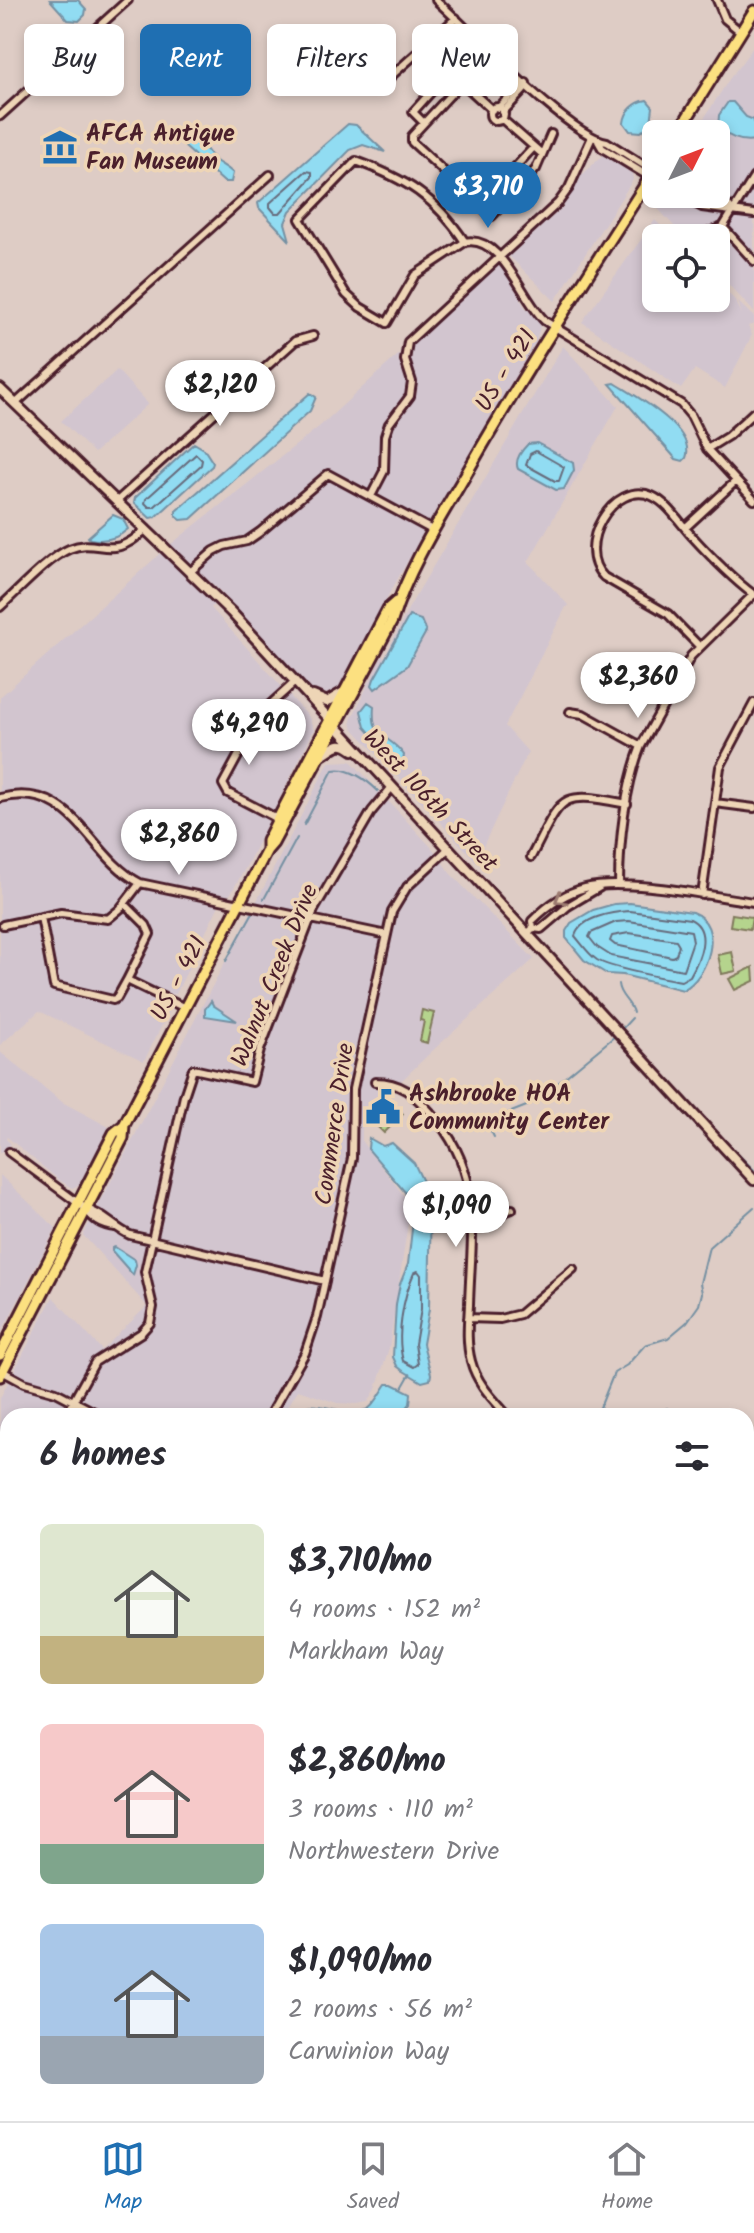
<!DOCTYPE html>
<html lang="en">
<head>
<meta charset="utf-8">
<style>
  :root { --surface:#fff; --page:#f2f2f3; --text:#2b2b33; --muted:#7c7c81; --line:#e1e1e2; --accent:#1f6fb2 }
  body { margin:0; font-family:Kalam,sans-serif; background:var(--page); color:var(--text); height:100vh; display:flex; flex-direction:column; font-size:30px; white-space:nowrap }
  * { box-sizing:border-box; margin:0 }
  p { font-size:26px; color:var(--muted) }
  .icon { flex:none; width:44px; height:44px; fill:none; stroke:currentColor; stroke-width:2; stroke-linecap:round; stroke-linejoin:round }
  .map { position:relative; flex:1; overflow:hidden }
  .side { position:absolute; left:0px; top:1408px; width:754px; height:714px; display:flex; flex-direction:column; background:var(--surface); border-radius:24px 24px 0 0; box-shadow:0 4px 12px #0003 }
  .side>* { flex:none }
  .banner { position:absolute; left:24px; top:24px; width:706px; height:72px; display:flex; gap:16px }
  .needle { width:52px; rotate:48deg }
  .tools { position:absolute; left:642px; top:120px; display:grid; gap:16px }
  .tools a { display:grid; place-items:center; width:88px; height:88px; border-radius:12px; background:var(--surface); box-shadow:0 4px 12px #0003; font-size:40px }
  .price { position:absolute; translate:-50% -68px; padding:0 18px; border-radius:28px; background:#fff; color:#222; font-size:26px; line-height:52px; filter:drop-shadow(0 2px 4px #0008) }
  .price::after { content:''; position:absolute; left:50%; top:48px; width:24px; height:18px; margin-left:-12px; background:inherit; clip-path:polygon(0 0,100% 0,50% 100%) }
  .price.current { background:var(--accent); color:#fff }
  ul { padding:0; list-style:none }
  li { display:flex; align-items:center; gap:24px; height:200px; padding:0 40px }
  li span { display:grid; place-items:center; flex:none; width:224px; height:160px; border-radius:12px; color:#555 }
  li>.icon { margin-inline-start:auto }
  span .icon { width:96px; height:96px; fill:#fffc; stroke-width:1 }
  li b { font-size:34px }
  h2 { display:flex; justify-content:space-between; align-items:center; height:96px; padding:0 40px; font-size:34px }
  .pill { padding:0 28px; border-radius:12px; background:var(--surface); box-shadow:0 4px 12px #0003; font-size:28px; line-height:72px }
  .pill.current { background:var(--accent); color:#fff }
  .tab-bar { display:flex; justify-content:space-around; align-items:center; height:112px; border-top:2px solid var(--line); background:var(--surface); font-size:22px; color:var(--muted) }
  .tab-bar a { display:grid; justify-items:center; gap:4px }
  .tab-bar .current { color:var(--accent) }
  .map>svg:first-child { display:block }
  .built { fill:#d2c5cf }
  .green { fill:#b5d48d; stroke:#807a5c; stroke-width:2 }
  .water { fill:#91dcf2; stroke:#7590a2; stroke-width:2 }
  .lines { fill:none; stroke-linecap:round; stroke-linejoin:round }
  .shore { stroke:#666b7b; stroke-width:2 }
  .stream { stroke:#7590a2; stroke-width:2 }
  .street-casing { stroke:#4a1f2b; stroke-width:12 }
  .secondary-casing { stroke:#4a1f2b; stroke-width:14 }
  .primary-casing { stroke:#4a1f2b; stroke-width:15 }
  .street { stroke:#eed5b6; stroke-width:6 }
  .secondary { stroke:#eed5b6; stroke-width:8 }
  .primary { stroke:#fce080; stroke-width:9 }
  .oneway { stroke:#9c7a70 }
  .labels { text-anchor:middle; stroke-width:7; stroke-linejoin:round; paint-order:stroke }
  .poi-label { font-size:24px; font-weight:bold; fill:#4a1f2b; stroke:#eed5b6; text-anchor:start }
  .street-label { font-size:24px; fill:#4a1f2b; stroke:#eed5b6 }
</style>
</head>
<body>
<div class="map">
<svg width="754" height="2121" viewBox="0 0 754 2121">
  <rect width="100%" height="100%" fill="#deccc5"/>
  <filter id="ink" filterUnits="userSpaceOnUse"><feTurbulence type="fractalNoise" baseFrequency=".0125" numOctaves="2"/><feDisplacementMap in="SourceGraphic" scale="16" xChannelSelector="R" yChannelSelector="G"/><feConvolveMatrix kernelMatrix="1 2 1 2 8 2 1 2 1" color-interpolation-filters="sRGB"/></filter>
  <g filter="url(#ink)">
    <path class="built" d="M754,46v266l-38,-41v-33h-31l-33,-36 4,-8h60v-60h-22l34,-53z
      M603,155l29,18 1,7 -78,121 -46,-45 53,-48 19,-32z
      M655,220l18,18h-17v60h60v-17l19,19 7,14 -4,-12 16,15v7l-6,2 4,9 -27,53 -30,-19 -14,20 -99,-67z
      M497,265l8,5 19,36 17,17 -5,19 -78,131 -74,130 -42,80 -8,13 -12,3 -17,-13 -85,-95 -50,-46 150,-119z
      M563,346l55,60 -90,156 41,44 -3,1 -61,119 23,26 -52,109 -124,-134 -1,-7 31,-64 3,1 23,-48z
      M117,370l31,34 -54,49 -33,-32z
      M162,552l53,51 -4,5 98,109 5,13 -68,137 -15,26 -12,12 -43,89h-6l-4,8 5,5 -27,54 -105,-50 -39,34v-348z
      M351,761l82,88 17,24 84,86 -104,94 -68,66v23l43,55 5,13 -21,138 -13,41 -8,13 -11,2 -20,-1 -39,-13 -16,26h-274v242l-8,-8v-252l53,-101 49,53 45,-44 -64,-71 246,-473z
      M0,1052l62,50 47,25 -30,58 -7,3 -13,-8 -52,-43 -1,2 5,5 -11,10z
      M0,1175l56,53 -56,107z"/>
    <path class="green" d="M732,914l20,3 -2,12 -20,-3z
      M732,952l4,19 -14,3 -4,-19z
      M753,967l1,14 -19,9 -6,-11z
      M422,1010l12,3 -7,30 -7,-2 4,-20 -4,-1z
      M394,1105l9,9 -19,19 -9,-9z
      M754,1685v100l-8,11v-108z
      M754,1868v253h-266l5,-7h253v-243z
      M172,2114h66l-8,7h-59l-3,-4z
      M306,2114h69l11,7h-62z"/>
    <path class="water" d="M50,0h28l8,9 -1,6 -6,6 -11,-1z
      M647,100l6,7 -2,16 -10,9 -11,-1 -6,-8c1,-12 11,-21 23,-23z
      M728,102h5l13,15 8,3v20c-12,3 -26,-4 -36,-11l1,-14z
      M348,124l8,1 29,27 -22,-7 -13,5 -60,61 -5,12 5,18 -31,-33 -1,-5z
      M192,137c12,5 15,16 24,24 7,5 11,6 17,12l-2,9h-7l-39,-35v-6z
      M615,383c20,13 82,46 71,75l-3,3 -7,-2 -66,-75z
      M310,393l6,4 -6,14 -119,108 -10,1 -5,-4v-5z
      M194,443l10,6 9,14 -1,3 -56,51 -6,1 -16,-15 1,-5z
      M537,443l36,20 1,7 -10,19 -8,1 -38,-21c-4,-9 4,-19 10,-25z
      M113,515l10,4 5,10c-11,10 -23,13 -38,10l-2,-2z
      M409,616l12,4 5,12 -19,34 -32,23 -3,-4 2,-6z
      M368,702l6,4c-3,36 14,26 30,49l-1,7 -8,-1 -30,-34 -4,-16z
      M630,903l62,9c34,13 16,65 -9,78l-60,-15 -16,-1 -23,-14 -18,-22v-7l5,-8 22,-13 21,-6z
      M211,1001l2,4 24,16 -32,-5v-7z
      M369,1138l14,8 9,-3 22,20 17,35 -2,111 -6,35 8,30 -1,6 -8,2 -20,-12 -5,-4 -4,-9 3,-53 4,-20 8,-20 6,-52 -9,-20 -37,-43z
      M115,1247l20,13 1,5 -3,10 -21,-24v-3z
      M387,1384h6l18,9 -1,11 -10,12h-109c19,-26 52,6 77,-7 8,-5 13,-17 19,-25z"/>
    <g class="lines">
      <path class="shore" d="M306,171l6,1v5l-32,36h-5l-5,-6v-4z
        M536,451l28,16 -5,14h-4l-29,-16 4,-11z
        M196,454l6,6 -1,5 -47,42h-5l-4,-4 1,-4z
        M630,911l60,8c23,11 9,41 0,57l-9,5c-18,-3 -71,-13 -84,-21 -9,-6 -15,-16 -22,-24 6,-19 37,-24 55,-25z
        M629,921l62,10 2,10 -10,29 -72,-14 -14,-9 -8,-10 2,-4 25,-11z
        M629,933l47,7 3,5 -3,10 -4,2 -57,-12 -5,-4 2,-5z
        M418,1271l3,4v34l-6,35 3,20 -4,3 -11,-6c-7,-26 0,-64 11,-88z"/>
      <path class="stream" d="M304,825l29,-55c16,-3 34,10 45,21
        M264,899l33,-61
        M226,961l26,-47
        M618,984c1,13 13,17 15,29
        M621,1030l11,-12
        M552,1088l63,-52
        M713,1128l12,13
        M494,1137l-6,-12 3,-5 38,-15 18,-14
        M731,1147l23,23
        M402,1388l8,-14
        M599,1410l15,-37 13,-8 18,-20 23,-7 19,-16 12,-17 3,-12 -2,-10 9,-36 45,-40
        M656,1416l11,-8
        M0,1627l8,8
        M746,2063h8
        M42,2114l1,6
        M652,2121l6,-7"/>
      <g class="street-casing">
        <path id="street" d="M436,0c34,30 132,136 171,142l48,30
          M717,0l8,19 16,13
          M423,47l69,63
          M450,71l-37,41 11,11 38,-41
          M390,77l66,-59
          M490 114a7 7 0 1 1 14 0a7 7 0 1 1-14 0Z
          M498,108l21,-21 7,-4
          M503,112l20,-21 2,-7
          M0,116l128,-116
          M502,119l40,35
          M424,123l-12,13v6l80,74 44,-47 15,-35
          M598,141l4,7 54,33
          M677,194l25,13 52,7
          M690,194l20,8 19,4 3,4
          M480,205l53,-57
          M723,227l31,34
          M693,238l30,-11 31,-50
          M465,242c-30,-45 -59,-63 -109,-81l-56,58 46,75 14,13 27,16 28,-48 50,-33c37,-8 57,58 80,79l136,83 10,12 16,33 47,51
          M15,404l255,-229
          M707,449l21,-13 26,-24
          M371,496l13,-25 1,-35 4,-12 21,-28 2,-14 -7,-22 3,-18 150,-139 11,-15 23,-51
          M117,501l178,-160 18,-5
          M685,528l51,-47
          M190,572l24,-21 10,-5 23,-5 13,-9 68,-58 106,57
          M0,607c17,-15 48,-49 69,-58 31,-13 41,15 77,-20
          M700,647l-32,-33 -64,-37c-31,-30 10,-98 48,-81 16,7 28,27 39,39 20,22 39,42 63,60
          M570,712l13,2 58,32
          M0,798c75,-18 87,57 140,85l247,52
          M715,803l39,5
          M278,819l-50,-26 -5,-9 39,-72 33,-30
          M531,857c32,-61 26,-67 96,-53
          M619,885c0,-43 6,-99 22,-139l50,-90 62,-61
          M702,895l18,-128 34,-64
          M125,904l21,21 4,9 -23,46 58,28
          M41,917l13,69 59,14 4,-2 10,-18
          M3,925l58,-12 47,6 12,-10 20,-26
          M533,928l8,1 27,-23 32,-19
          M527,934l6,-6 -1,-7c15,-15 32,-28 53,-33 41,-10 125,8 169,14
          M375,1082c26,0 39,12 56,31 54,60 40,118 38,192 -1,18 -3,38 2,56 6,23 22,38 37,55
          M9,1152l77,57c7,11 16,17 29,18
          M86,1209c18,5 28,19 44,26l195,46
          M472,1213h29l11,-4
          M468,1318l32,1 20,-5 53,-45
          M0,1370l24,13 32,9 46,24
          M65,1416l30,-54 46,-29 9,-10 3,-16 -8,-35 39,-176 9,-27 59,13 8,-32 54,-140 58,-99 20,-24
          M269,1416l36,-63 12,-36 35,-159 1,-69 39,-177 15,-25 42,-39
          M0,1540l8,-15
          M746,1661l8,1
          M0,1724l8,9
          M750,1820l4,-1
          M0,1888l8,5
          M0,2000l8,-7
          M449,2121l5,-7"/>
      </g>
      <g class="secondary-casing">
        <path id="secondary" d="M0,389l231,223 523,568
          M313,696l14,6 15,-9
          M320,756c14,-7 18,-18 33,-6
          M746,1566l8,-7
          M0,2107l13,14
          M0,2118l3,3
          M134,2121l8,-7"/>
      </g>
      <g class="primary-casing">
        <path id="primary" d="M677,134l77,-123
          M267,850v-9l14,-28 107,-204 8,-7
          M0,1355l114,-222 10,-8 143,-275 6,-7 119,-222c16,-53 49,-104 77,-152 59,-103 124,-202 187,-301
          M0,1376l123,-238 1,-13"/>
      </g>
      <use href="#street" class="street"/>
      <use href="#secondary" class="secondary"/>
      <use href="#primary" class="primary"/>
    </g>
    <defs><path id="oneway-chevron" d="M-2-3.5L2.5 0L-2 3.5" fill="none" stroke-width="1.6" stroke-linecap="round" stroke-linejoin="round" transform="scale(2)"/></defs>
    <use class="oneway" href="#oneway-chevron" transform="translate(560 899) rotate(150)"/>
  </g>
  <defs>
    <g id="museum-bare" transform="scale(2.76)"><path d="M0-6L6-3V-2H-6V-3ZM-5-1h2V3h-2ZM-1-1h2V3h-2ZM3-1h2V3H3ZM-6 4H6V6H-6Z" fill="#1f6fb2" stroke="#eed5b6" stroke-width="2.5" paint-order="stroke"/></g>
    <g id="civic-bare" transform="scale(2.76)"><path d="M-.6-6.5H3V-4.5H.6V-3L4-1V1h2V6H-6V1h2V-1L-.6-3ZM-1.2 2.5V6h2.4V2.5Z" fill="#1f6fb2" stroke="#eed5b6" stroke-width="2.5" paint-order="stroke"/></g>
  </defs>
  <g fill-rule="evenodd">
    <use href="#museum-bare" x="60" y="147"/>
    <use href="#civic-bare" x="383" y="1107"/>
  </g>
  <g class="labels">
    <g class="poi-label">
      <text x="86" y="141">AFCA Antique<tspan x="86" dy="28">Fan Museum</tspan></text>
      <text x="409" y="1101">Ashbrooke HOA<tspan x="409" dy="28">Community Center</tspan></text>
    </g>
    <g class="street-label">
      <text transform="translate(505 370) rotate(-58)" y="8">US - 421</text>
      <text transform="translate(431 800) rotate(47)" y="8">West 106th Street</text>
      <text transform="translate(274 975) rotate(-68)" y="8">Walnut Creek Drive</text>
      <text transform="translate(178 978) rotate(-62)" y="8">US - 421</text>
      <text transform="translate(334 1124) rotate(-82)" y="8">Commerce Drive</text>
    </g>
  </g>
</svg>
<div class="tools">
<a><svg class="needle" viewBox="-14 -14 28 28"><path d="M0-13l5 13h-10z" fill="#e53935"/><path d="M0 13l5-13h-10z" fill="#7c7c81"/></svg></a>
<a><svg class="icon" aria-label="locate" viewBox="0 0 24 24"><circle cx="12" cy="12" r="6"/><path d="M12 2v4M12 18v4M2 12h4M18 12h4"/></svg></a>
</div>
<b class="price current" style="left:488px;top:230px">$3,710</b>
<b class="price" style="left:220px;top:428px">$2,120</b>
<b class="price" style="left:638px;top:720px">$2,360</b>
<b class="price" style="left:249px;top:767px">$4,290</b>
<b class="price" style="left:179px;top:877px">$2,860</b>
<b class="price" style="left:456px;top:1249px">$1,090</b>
<div class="banner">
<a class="pill">Buy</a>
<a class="pill current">Rent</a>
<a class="pill">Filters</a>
<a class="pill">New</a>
</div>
<section class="side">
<h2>6 homes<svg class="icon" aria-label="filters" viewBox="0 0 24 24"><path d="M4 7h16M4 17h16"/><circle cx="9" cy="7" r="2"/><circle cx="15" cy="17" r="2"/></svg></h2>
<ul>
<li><span style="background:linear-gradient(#dfe7d0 70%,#c2b280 0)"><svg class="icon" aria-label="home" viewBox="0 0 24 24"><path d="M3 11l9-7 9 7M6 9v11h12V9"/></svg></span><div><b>$3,710/mo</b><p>4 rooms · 152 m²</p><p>Markham Way</p></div></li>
<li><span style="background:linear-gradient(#f6c9c9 75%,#7fa58c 0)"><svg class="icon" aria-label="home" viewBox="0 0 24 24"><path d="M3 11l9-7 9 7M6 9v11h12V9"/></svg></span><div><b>$2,860/mo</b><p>3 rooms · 110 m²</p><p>Northwestern Drive</p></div></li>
<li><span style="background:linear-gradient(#a9c7e8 70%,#9aa5b1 0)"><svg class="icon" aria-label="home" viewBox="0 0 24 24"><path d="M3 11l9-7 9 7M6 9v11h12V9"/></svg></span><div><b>$1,090/mo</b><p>2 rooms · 56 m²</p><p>Carwinion Way</p></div></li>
</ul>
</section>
</div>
<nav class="tab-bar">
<a class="current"><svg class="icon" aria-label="map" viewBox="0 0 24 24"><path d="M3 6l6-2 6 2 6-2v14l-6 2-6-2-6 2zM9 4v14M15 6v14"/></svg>Map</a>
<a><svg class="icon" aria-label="saved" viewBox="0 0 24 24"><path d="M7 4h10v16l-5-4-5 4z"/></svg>Saved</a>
<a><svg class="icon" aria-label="home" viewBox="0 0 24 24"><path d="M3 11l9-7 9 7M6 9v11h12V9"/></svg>Home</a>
</nav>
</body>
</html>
